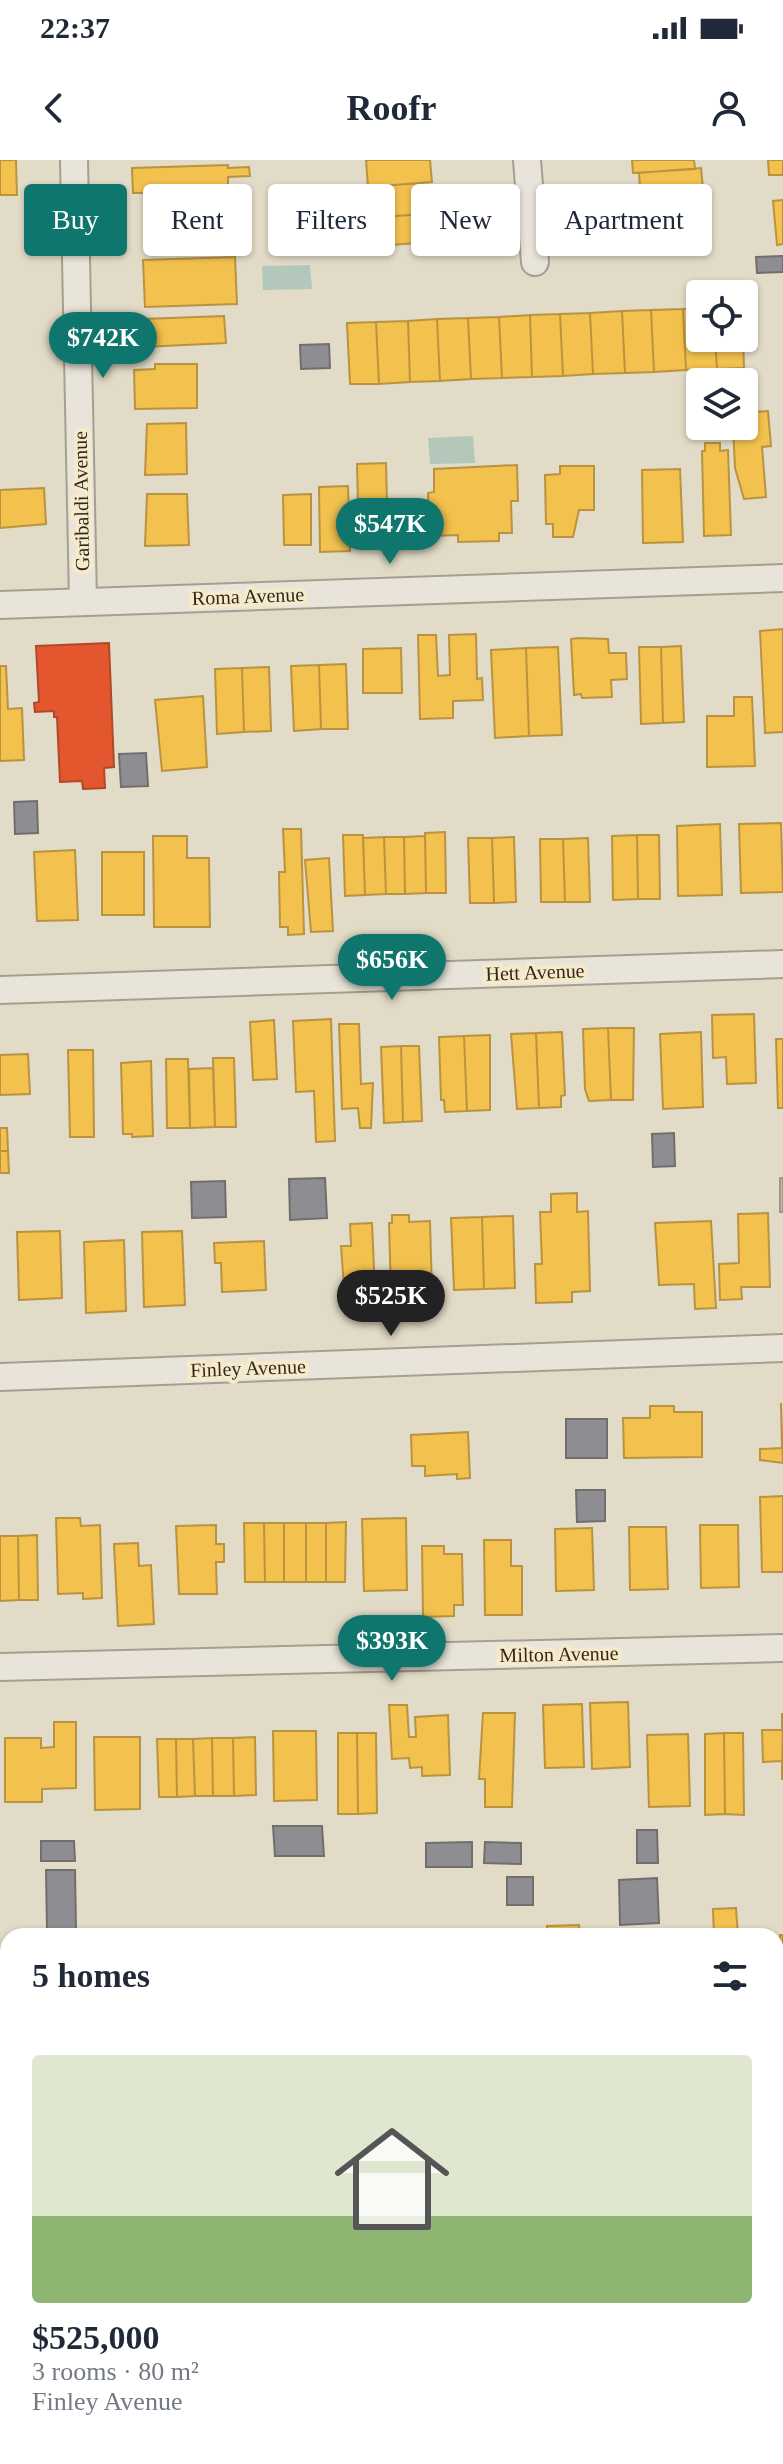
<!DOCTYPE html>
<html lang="en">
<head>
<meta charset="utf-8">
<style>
  :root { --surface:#fff; --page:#f2f2f3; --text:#1f2937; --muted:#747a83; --line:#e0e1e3; --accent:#0f766e }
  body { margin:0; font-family:Georgia,serif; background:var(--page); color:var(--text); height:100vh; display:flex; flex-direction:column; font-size:30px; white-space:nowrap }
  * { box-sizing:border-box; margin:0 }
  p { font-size:26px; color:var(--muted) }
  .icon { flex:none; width:44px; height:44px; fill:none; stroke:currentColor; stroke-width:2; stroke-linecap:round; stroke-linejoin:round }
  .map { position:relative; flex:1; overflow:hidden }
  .panel { position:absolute; left:0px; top:1768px; width:784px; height:536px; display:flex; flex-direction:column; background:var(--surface); border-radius:24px 24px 0 0; box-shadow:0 2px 6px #0004 }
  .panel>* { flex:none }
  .banner { position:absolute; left:24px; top:24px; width:736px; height:72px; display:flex; gap:16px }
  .tools { position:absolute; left:686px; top:120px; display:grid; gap:16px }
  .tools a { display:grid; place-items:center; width:72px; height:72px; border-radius:8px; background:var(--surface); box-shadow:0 2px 6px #0004; font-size:40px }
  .price { position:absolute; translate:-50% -68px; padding:0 18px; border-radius:28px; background:var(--accent); color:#fff; font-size:26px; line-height:52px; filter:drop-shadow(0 2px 4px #0008) }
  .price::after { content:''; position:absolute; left:50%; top:48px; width:24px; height:18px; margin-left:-12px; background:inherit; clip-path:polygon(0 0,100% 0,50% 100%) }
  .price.active { background:#222; color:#fff }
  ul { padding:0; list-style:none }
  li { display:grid; align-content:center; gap:16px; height:424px; padding:0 32px }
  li+li { border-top:2px solid var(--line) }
  li span { display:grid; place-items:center; height:248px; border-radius:8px; color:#555 }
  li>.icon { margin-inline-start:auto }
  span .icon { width:144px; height:144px; fill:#fffc; stroke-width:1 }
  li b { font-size:34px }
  h2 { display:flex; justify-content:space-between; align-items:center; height:96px; padding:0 32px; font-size:34px }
  .pill { padding:0 28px; border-radius:8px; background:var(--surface); box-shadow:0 2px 6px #0004; font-size:28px; line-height:72px }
  .pill.active { background:var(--accent); color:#fff }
  .status { display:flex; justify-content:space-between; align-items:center; height:56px; padding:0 40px; background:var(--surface); direction:ltr }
  .status svg { height:22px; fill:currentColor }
  header { display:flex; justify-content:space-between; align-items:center; height:104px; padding:0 32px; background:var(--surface); font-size:36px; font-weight:700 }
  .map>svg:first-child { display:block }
  .water { fill:#b4c7bb }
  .homes { fill:#f2c14e; stroke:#b9933f; stroke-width:2 }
  .shops { fill:#e4572e; stroke:#af4928; stroke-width:2 }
  .industry { fill:#8d8d92; stroke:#726e6e; stroke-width:2 }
  .building { fill:#c5b9a8; stroke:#a19687; stroke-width:2 }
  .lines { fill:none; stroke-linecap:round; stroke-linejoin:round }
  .minor-casing { stroke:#a69f91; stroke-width:30 }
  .minor { stroke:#e9e4d9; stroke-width:26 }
  .labels { text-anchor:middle; stroke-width:8; stroke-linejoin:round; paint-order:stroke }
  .street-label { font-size:20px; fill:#33271b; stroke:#f5eacb }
</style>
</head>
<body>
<div class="status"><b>22:37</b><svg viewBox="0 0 49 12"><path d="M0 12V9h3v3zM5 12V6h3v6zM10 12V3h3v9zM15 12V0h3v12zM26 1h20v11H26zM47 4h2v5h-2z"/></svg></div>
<header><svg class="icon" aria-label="back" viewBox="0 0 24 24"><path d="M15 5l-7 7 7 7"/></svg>Roofr<svg class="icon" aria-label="person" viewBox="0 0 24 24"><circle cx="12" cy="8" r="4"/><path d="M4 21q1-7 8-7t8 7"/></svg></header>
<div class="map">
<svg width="783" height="2304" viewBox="0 0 783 2304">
  <rect width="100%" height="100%" fill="#e2dbc7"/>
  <path class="water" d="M310,105l2,24 -49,1 -1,-24z
    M473,276l2,27 -45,1 -2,-26z"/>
  <path class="homes" d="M0,0h16l1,35h-17z
    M366,0h64l2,22 -64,5z
    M632,0h62l1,9 -62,4z
    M768,0h15v15h-14z
    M228,5v3l21,-1 1,9 -22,1v15l-95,1 -1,-25z
    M701,8l3,31 -63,4 -2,-30z
    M424,23l2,31 -63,4 -2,-31z
    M704,39l1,28 -62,4 -2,-28z
    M783,40v44l-6,1 -4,-44z
    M236,44v45l-76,1v-44z
    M426,54l3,28 -63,5 -3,-29z
    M235,97l2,47 -92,3 -2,-47z
    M700,148v30h15l2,31 -31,1 -3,-61z
    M683,149l3,61 -32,2 -3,-62z
    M651,150l3,62 -29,1 -3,-62z
    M622,151l3,62 -32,1 -3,-61z
    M590,153l3,61 -30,2 -3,-62z
    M560,154l3,62 -31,1 -2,-62z
    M530,155l2,62 -30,1 -3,-61z
    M224,156l2,27 -83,4v-28z
    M499,157l3,61 -31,1 -3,-61z
    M468,158l3,61 -31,2 -3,-62z
    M437,159l3,62 -30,1 -2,-61z
    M408,161l2,61 -31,2 -3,-62z
    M376,162l3,62h-29l-3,-61z
    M715,178h28l1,30 -27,1z
    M155,204h42v44l-62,1 -1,-39 21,-1z
    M768,251l3,35 -9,1 4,50 -22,2 -9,-31 -2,-42h11v-13z
    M186,263l1,51 -42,1 2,-51z
    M705,283h15v8l8,-1 3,85 -27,1 -2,-85h3z
    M386,303l2,78 -29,1 -2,-78z
    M517,305l1,36h-7l1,32h-13v8l-41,1v-7l-29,1 -1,-43 6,-1v-23z
    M560,306h34v44h-15l-6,27h-20v-13h-7l-1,-49 15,-1z
    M680,309l3,73 -40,1 -1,-73z
    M348,326l2,65 -30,1 -1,-65z
    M44,328l2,36 -46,4v-38z
    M147,334h40l2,51 -44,1z
    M311,334v51h-27l-1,-50z
    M783,469v103l-18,1 -5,-102z
    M476,474l1,45 5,-1 1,22 -30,1v17l-33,1 -2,-84h18l2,41 12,-1 -1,-40z
    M578,478l30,1 1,14h17l1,26 -16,1 1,17 -30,1 -1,-4 -7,1 -3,-56z
    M681,486l3,76 -21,1 -2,-76z
    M558,487l4,88 -33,1 -3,-88z
    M639,487h22l2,76 -22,1z
    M401,488l1,45h-39v-44z
    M526,488l3,88 -34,2 -4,-88z
    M346,504l2,65h-27l-2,-64z
    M319,505l2,64 -27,2 -3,-65z
    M0,506h6l2,43 14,-1 2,52 -24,1z
    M269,507l2,64 -27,1 -2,-64z
    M242,508l2,64 -27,2 -2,-65z
    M203,536l4,71 -45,4 -7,-71z
    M734,537h18l3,69 -48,1v-51h27z
    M781,663l2,69 -42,1 -2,-69z
    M720,664l2,71 -44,1 -1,-70z
    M283,669h18l3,105 -16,1v-8h-8l-1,-55h6z
    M445,672l1,61h-20l-1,-60z
    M343,675h20l2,60 -20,1z
    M637,675l1,64 -25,1 -1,-64z
    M637,675h22l1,64h-22z
    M153,676h34v22h22l1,69h-56z
    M425,676l1,57 -21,1 -1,-57z
    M384,677l2,57 -21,1 -2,-57z
    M384,677h20l1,57h-19z
    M514,677l2,65 -22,1 -2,-65z
    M468,678h24l2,65h-24z
    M588,678l2,64h-25l-2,-63z
    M540,679h23l2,63h-24z
    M75,690l3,70 -41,1 -3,-69z
    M102,692h42v63h-42z
    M329,698l4,73 -22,1 -6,-72z
    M754,854l2,69 -29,1 -1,-27 -13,1 -1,-43z
    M331,859l4,122 -19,1 -2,-51 -18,1 -3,-71z
    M274,860l3,59 -24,1 -3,-58z
    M339,864h20l2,60 12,-1 -2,45h-11l-2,-20 -16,1z
    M608,868l3,72 -22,1 -4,-12 -2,-60z
    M608,868h26l-1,72h-22z
    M562,872l3,63 -4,1v11l-22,1 -3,-75z
    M701,872l2,75 -40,2 -3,-75z
    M536,873l3,75 -22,1 -6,-75z
    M490,875v75l-23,1 -3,-75z
    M464,876l3,75 -22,1 -1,-12h-3l-2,-63z
    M776,879h7v69h-5z
    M401,886l2,76 -19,1 -3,-76z
    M401,886h18l3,75 -19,1z
    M68,890h25l1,87h-24z
    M28,894l2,40 -30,1v-40z
    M213,898h21l2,69h-21z
    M166,899h22l2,69h-23z
    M151,901l2,75 -21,1v-3h-9l-2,-71z
    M213,908l2,59 -25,1 -1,-59z
    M0,968h7l1,23h-8z
    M0,991h8l1,22h-9z
    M577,1033v19l11,-1 2,80 -18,1v10l-36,1 -1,-39h7l-2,-52h11v-18z
    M768,1053l2,74h-29l1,12 -22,1 -1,-36 20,-1 -1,-49z
    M392,1055h17v7l21,-1 2,71 -41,2 -2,-71h3z
    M513,1056l2,72 -31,1 -2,-72z
    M482,1057l2,72 -30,1 -3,-72z
    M711,1061l5,87 -21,1 -1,-25 -35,1 -4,-62z
    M372,1063l4,90 -30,1 -5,-68h10l-1,-22z
    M60,1071l2,67 -43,2 -2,-68z
    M182,1071l3,74 -41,2 -2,-75z
    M124,1080l2,71 -40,2 -2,-71z
    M264,1081l2,49 -44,2 -1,-29h-6l-1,-20z
    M781,1243l2,60 -23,-3v-11l22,-1z
    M650,1246h24v6h28v45l-78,1 -1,-40h27z
    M468,1272l2,46 -13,1v-5l-32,2v-10h-13l-1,-31z
    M783,1336v76h-21l-2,-75z
    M56,1358h24l1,8 19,-1 2,73 -19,1v-6l-25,1z
    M406,1358l1,72 -43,1 -2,-72z
    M346,1362l-1,60h-19v-59z
    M244,1363h20l1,59h-20z
    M264,1363h20v59h-19z
    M284,1363h22v59h-22z
    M306,1363h20v59h-20z
    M216,1365v19h8v18h-8l1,32h-38l-3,-68z
    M700,1365h38l1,62 -38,1z
    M629,1367h37l2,62 -38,1z
    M592,1368l2,62 -38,1 -1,-62z
    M37,1375l1,65h-19l-1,-64z
    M0,1376h18l1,64 -19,1z
    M484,1380h27v26h11v49h-37z
    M138,1383l1,23 12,-1 3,59 -36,2 -4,-82z
    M422,1386h22v8h18l1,51h-9v11l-31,1z
    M628,1542l2,65 -38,2 -2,-66z
    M582,1544l2,63 -39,1 -2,-63z
    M389,1545h18l2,32h7l-1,-20 33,-2 2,60 -28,1v-9l-12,1 -1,-10 -17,1z
    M483,1553h32l-3,94h-27v-28h-6z
    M782,1554h1l-1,66v-19l-19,1 -1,-32h20z
    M54,1562h22v66l-34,1v13h-37v-64h36v10l13,-1z
    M273,1571h43l1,69 -43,1z
    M338,1573h19l1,81h-20z
    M357,1573h19l1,80 -19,1z
    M724,1573l1,81 -20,1v-81z
    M724,1573h19l1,82 -19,-1z
    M688,1574l2,72 -41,1 -2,-72z
    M94,1577h46v72l-45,1z
    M255,1577l1,58 -22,1 -1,-58z
    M212,1578l1,58h-18l-2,-57z
    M212,1578h21l1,58h-21z
    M157,1579h19l1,58h-18z
    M176,1579h17l2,57 -18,1z
    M736,1748l2,28h-24l-1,-27z
    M579,1765l1,11h-33v-10z
    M761,1769l1,7h-24l-1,-6z
    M374,1770v6h-27v-5z
    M347,1771v5h-27v-3z
    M780,1775h3v75z
    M8,1850v52l-8,1v-52z
    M8,2025v88h-8v-87z
    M0,2230h8l2,67h-10z
    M49,2296h50l-50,2z"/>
  <path class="shops" d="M109,483l5,124 -10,1 1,20 -22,1 -1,-8 -22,1 -3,-65h-3v-6l-19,1 -1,-9 5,-1 -3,-56z"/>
  <path class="industry" d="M783,96v16l-26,1 -1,-16z
    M329,184l1,24 -29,1 -1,-24z
    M146,593l2,33 -27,1 -2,-33z
    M37,641l1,32 -23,1 -1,-32z
    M674,973l1,33 -22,1 -1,-33z
    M325,1018l2,40 -37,2 -1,-41z
    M225,1021l1,36 -34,1 -1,-36z
    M566,1259h41v39h-41z
    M576,1330h29v31l-28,1z
    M273,1666h49l2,30h-49z
    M637,1670h20l1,33h-21z
    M41,1681h33l1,20h-34z
    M472,1682v25h-46v-24z
    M485,1682l36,1v21l-37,-1z
    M46,1710h29l1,60 -29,1z
    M507,1717h26v28h-26z
    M657,1718l2,45 -39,2 -1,-45z"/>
  <path class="building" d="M780,1018h3v34h-3z"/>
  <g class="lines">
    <g class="minor-casing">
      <path id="minor" d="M74,0l9,441
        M527,0l8,102
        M0,445l783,-27
        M0,830l783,-26
        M0,1217l783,-29
        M0,1507l783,-19
        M776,1947h7
        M0,1972h8"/>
    </g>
    <use href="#minor" class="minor"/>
  </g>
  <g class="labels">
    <g class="street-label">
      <text transform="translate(81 341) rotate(-91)" y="7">Garibaldi Avenue</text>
      <text transform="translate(248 436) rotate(-2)" y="7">Roma Avenue</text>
      <text transform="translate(535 812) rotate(-2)" y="7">Hett Avenue</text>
      <text transform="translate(248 1208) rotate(-2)" y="7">Finley Avenue</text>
      <text transform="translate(559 1494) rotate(-1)" y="7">Milton Avenue</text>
    </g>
  </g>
</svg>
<div class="tools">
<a><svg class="icon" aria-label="locate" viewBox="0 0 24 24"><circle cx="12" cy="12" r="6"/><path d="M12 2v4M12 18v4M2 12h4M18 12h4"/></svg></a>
<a><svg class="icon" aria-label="layers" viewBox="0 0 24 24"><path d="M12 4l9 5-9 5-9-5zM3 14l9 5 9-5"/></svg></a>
</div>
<b class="price" style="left:103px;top:220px">$742K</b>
<b class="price" style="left:390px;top:406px">$547K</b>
<b class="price" style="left:392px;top:842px">$656K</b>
<b class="price active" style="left:391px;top:1178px">$525K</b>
<b class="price" style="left:392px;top:1523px">$393K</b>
<div class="banner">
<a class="pill active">Buy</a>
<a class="pill">Rent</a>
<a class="pill">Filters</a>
<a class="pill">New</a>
<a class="pill">Apartment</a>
</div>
<section class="panel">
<h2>5 homes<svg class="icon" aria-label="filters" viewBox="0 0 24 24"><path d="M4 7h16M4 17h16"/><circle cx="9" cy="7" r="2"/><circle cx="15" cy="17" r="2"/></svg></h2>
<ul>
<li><span style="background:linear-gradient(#dfe7d0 65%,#8fb573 0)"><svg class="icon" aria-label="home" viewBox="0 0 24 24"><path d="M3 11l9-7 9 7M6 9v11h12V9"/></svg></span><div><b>$525,000</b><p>3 rooms · 80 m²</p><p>Finley Avenue</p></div></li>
</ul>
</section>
</div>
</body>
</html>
